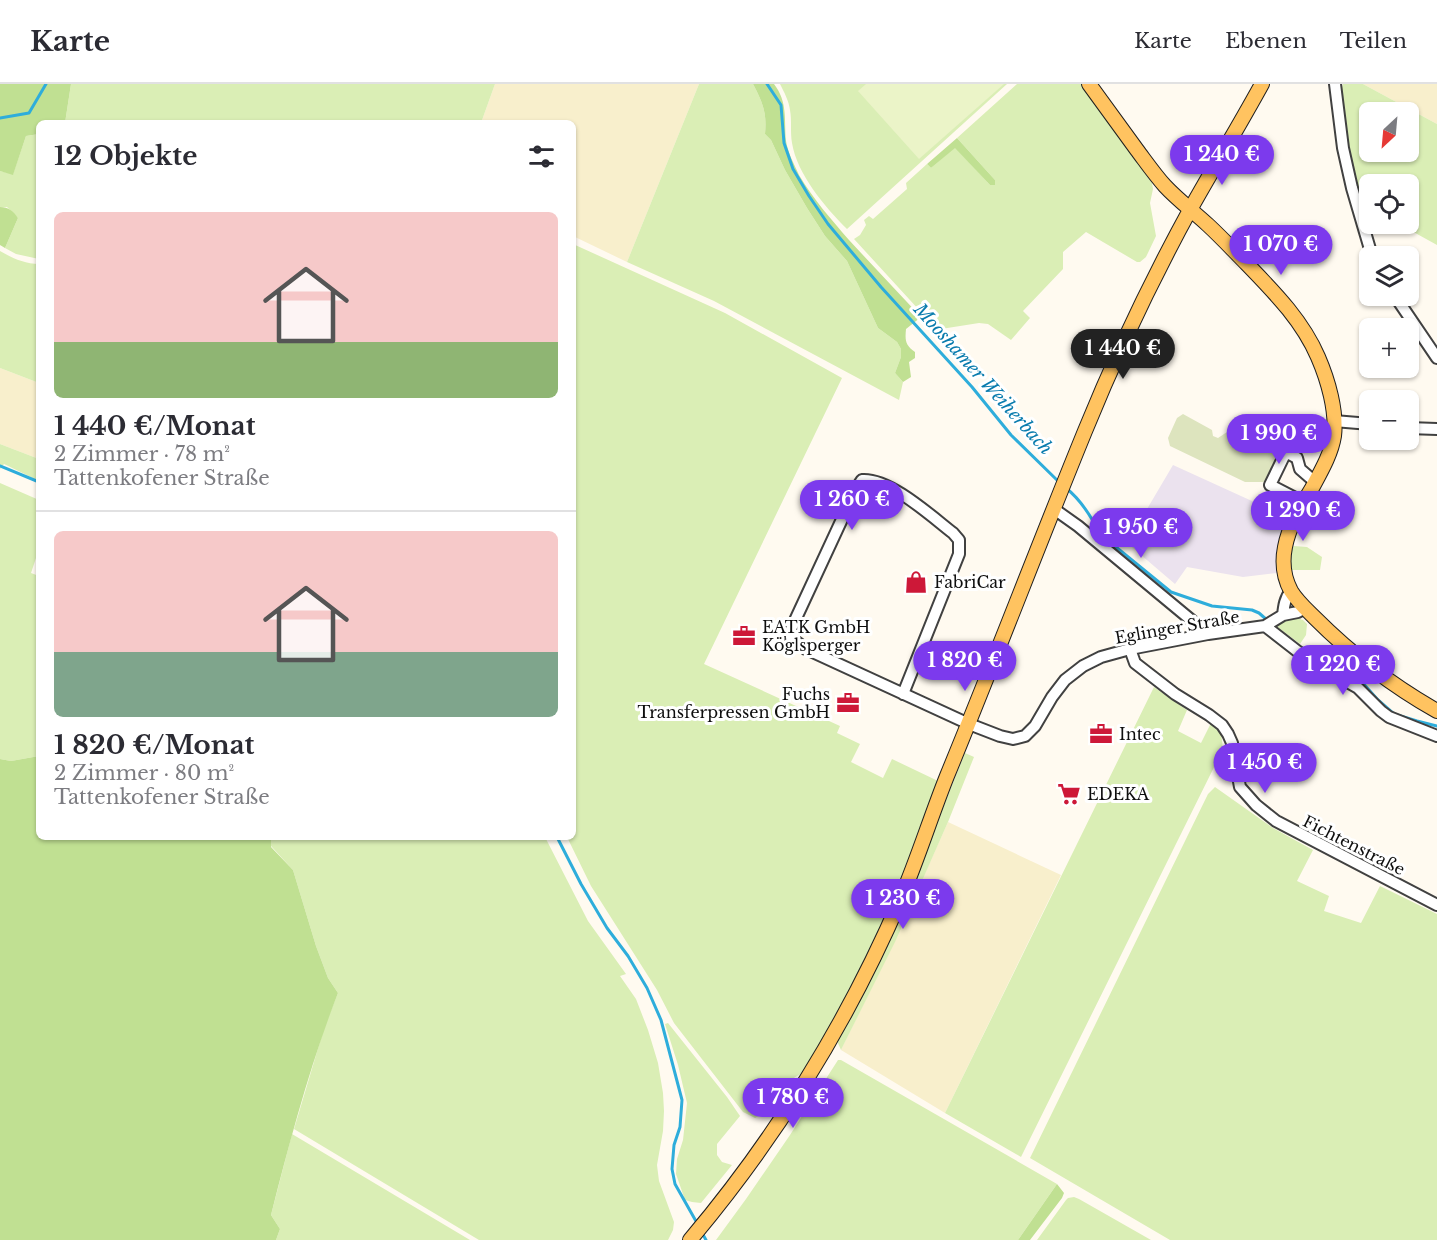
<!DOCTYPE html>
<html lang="de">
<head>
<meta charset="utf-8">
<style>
  :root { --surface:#fff; --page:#f2f2f3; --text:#2b2b33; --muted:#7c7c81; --line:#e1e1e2; --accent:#7c3aed }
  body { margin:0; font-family:"Libre Baskerville",serif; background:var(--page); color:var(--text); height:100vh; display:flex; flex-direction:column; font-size:22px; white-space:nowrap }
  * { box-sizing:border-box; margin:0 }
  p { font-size:20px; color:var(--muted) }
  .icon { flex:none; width:33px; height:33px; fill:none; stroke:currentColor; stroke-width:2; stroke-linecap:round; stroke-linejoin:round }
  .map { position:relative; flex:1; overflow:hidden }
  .details { position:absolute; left:36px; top:36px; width:540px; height:720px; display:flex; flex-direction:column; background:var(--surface); border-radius:9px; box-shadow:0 2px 4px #0004 }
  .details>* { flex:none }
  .needle { width:39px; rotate:206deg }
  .fabs { position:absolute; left:1359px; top:18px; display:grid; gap:12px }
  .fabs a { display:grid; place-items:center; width:60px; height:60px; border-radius:9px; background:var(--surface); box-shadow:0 2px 4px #0004; font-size:30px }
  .price { position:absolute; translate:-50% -51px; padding:0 14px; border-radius:21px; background:var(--accent); color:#fff; font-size:20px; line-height:39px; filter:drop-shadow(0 2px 3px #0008) }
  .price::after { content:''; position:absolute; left:50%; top:36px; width:18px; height:14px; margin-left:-9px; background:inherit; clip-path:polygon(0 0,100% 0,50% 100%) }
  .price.on { background:#222; color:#fff }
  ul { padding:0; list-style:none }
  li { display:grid; align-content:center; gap:12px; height:318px; padding:0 18px }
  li+li { border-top:2px solid var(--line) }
  li span { display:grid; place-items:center; height:186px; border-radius:9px; color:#555 }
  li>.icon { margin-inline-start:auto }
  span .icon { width:108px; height:108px; fill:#fffc; stroke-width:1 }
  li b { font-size:26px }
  h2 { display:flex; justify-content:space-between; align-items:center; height:72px; padding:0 18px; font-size:26px }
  header { display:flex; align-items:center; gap:36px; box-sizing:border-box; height:84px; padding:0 30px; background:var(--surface); border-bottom:2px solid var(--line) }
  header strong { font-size:28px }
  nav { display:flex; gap:33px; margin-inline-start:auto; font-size:21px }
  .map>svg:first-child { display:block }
  .industrial { fill:#ebe2ee }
  .farmland { fill:#f8efcc }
  .green { fill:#daeeb5; fill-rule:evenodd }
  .forest { fill:#c0e092 }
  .cemetery { fill:#dde4be }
  .pitch { fill:#ebf4c8 }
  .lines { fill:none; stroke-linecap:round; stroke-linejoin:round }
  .stream { stroke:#2eaddb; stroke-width:3 }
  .minor-casing { stroke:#414141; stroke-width:14 }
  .major-casing { stroke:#1f1f1f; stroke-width:16 }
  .minor { stroke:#fff; stroke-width:10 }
  .major { stroke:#ffc360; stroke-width:14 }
  .labels { text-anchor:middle; stroke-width:6; stroke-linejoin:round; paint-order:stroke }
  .poi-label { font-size:16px; fill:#0e0e0e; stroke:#fff; text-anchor:start }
  .street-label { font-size:16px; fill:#0e0e0e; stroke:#fff }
  .water-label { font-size:18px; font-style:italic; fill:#0a7cae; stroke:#fff }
</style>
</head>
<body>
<header>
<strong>Karte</strong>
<nav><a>Karte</a><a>Ebenen</a><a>Teilen</a></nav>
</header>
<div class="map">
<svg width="1437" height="1156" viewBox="0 0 1437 1156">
  <rect width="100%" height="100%" fill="#fffaf0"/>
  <path class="industrial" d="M1173,381l114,52 -10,31v25l-34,4 -56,-10 -12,17 -48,-41z"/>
  <path class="farmland" d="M495,0h204l-72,178 -54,-26v-113h-92z
    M1363,0h74v40z
    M0,284l39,15v76l-39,-15z
    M948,738l113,53 -116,238 -104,-63 53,-108z"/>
  <path class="green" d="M71,0h424l-14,39h-416z
    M699,0h54c10,19 14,29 12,50l6,6 14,30 22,38 18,28 22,25 31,67 19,14 4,7v8l-6,16 8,9 -4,18 -185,-99 -87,-39z
    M780,0h227l-160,145c-22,-22 -50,-55 -55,-86 -2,-11 0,-22 -2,-33 -1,-9 -6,-18 -10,-26z
    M1017,0h65l70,99 1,6 -3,14 6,33 -10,21 -6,5h-3l-51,-30 -23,20v17l-40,42 7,7 -19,22 -23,-16 -9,-1 -38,6 -10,-6 -77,-84 6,-4 6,-10 -2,-5 5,-4 4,3 34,-30 -1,-6 21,-19 4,4 24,-21 35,38 5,-5 -38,-42z
    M1343,0h20l74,40v121l-38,-21h9v-40h-38l-1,22 -9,-7 -5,-14 -7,-36 -8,-55zM1370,28h38v40h-38z
    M39,50v125l-23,-5 -11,-6 13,-30 -11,-11h-7v-36l13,3 13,-38z
    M573,160l152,69 117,65 -138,286 136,62 -3,7 23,11 -9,18 32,16 9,-19 44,21 1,1 -25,72 -24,57 -52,108 -30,53 -21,12 -19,29 -11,6 -12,-6 -69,-89 -17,-33 -66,-104 -24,-49h6z
    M0,167c12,7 25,13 39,13v119l-39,-15z
    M0,360l39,15v22l-35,-17 -4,5z
    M0,399l39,17v49l-8,24 8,3v180l-28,5 -11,-2z
    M1294,462l13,1 15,10 -2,13h-30l-1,-20z
    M1297,534l6,2 4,4 -1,11 -6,9 -24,-18 12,-7z
    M1154,603l33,23 -9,21 23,12 10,-20 10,10 2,16 -202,408 -76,-44z
    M965,669l9,4 -26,65 -53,120 -54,108 -4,-9 40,-81 45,-100z
    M1215,703l58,41 40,22 -16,31 32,15 -5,15 37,12 19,-37 57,28v326h-267l-140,-82 178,-364z
    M274,753h271l43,84 38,53 -6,2 16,23 12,31 10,33 5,30 1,18 -1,20 -6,34 2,16 15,41 -1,8 -5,10h-189l-185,-111 31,-104 13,-32 -10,-15 -12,-32 -23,-76 -22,-24v-7z
    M668,939l59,74 13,19 -23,28v11l5,7 10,3 -31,38 -9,-1 -7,-2 -9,-26 1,-15 6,-19 4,-37 -9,-38 -13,-41z
    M838,976h3l216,124 -39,56h-302l30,-41 44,-64z
    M292,1050l178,106h-194l4,-11 -9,-14z
    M1074,1113l5,2 72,41h-114l29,-40 2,-2z"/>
  <path class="forest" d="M0,0h71l-6,39h-26v11l-13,2 -13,39 -13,-4z
    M753,0h21c14,18 10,36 12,57 2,12 8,23 13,34 14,24 32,44 50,65 24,26 48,51 72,77l-15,12c-1,11 -1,16 9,23v6l-6,4 2,15 -8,5 -8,-9 6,-16v-8l-4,-7 -19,-14 -31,-67 -22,-25 -18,-28 -22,-38 -14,-30 -6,-6c2,-21 -2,-31 -12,-50z
    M957,54l38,42v5h-5l-35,-37 -24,20 -4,-4z
    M0,123c9,0 13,4 18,11l-13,30 -5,-3z
    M39,672v81h232v10l22,23 23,76 12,32 10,15c-28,72 -48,147 -67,222l9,14 -4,11h-276v-481l11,2z
    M1057,1100l7,9 -2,5 -32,42h-12z"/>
  <path class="cemetery" d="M1183,330l29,16 1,6 5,2c5,-3 11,-8 17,-10 20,-4 33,12 47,24l-14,30h-23l-75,-36 -2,-8 9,-20z"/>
  <path class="pitch" d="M866,0h138l-85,75 -61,-68z"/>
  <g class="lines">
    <path class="stream" d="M767,0l14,21 3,38 9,26 16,27 19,28 53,63 91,100 39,48 48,47
      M0,34l29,-5 17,-29
      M0,382l39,16
      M1066,404c14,11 26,30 34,46l71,58 41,14 40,4 7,3 8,7
      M1300,563l53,25 25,28 16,14 23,7 20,5
      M557,753l24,47 26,44 21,28 19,32 14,32 21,80 -2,27 -6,18 -2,24 3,15 22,39
      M701,1147l5,9"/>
    <g class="minor-casing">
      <path id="minor" d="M1335,0l8,64 9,40 20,68
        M1395,212l42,62
        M1334,337l36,3
        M1258,344l28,24 11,6 3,11 15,13
        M1408,344l29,1
        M1286,368l-16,33 33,17
        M1054,425l24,17 130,108
        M1283,531l15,-3 7,-4
        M1265,542l45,35 48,27 23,23 8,6 48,19
        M1130,565l5,14 40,31 34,21 13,10 6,9 4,9 8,44 16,18 20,16 161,84
        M903,610l56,-140v-14l-6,-7c-22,-17 -63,-55 -91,-53l-6,9 -65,140v9l15,11 163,75 31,12 13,3 12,-3 10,-10 17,-29 13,-17 18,-14 18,-9 29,-8 78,-15 57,-8 18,-11c1,-9 2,-17 8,-24"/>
    </g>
    <g class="major-casing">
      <path id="major" d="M1089,0c16,22 32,44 48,66 9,12 18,25 28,36 13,14 29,26 43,39 14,13 26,26 39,39 27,28 55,56 71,93 10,23 19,54 16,79 -3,19 -14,37 -23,54 -11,18 -22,36 -26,57 -3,15 -1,31 6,44 6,10 16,19 24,27 38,38 76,67 122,93
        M690,1156c86,-102 158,-219 211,-342 17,-40 30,-82 46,-122 47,-114 91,-230 138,-345 31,-76 66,-150 106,-223 23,-41 48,-82 71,-124"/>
    </g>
    <use href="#minor" class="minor"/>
    <use href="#major" class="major"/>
  </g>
  <defs>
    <g id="shop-bare" transform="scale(1.8)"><path d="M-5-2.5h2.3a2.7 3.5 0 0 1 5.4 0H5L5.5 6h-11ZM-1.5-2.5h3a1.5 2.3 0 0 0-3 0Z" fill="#cd1838" stroke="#fff" stroke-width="2.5" paint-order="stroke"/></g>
    <g id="office-bare" transform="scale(1.8)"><path d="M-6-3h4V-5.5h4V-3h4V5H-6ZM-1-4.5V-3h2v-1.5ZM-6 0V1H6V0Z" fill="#cd1838" stroke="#fff" stroke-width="2.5" paint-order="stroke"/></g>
    <g id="supermarket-bare" transform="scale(1.8)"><path d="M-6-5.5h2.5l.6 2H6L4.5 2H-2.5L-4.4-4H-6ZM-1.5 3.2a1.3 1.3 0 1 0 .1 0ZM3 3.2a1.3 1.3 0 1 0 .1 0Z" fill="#cd1838" stroke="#fff" stroke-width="2.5" paint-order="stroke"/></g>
  </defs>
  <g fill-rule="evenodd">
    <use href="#shop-bare" x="916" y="498"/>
    <use href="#office-bare" x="744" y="552"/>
    <use href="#office-bare" x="848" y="619"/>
    <use href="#office-bare" x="1101" y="650"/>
    <use href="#supermarket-bare" x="1069" y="710"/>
  </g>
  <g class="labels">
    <g class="poi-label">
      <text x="934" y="504">FabriCar</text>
      <text x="762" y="549">EATK GmbH<tspan x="762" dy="18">Köglsperger</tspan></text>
      <text x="830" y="616" text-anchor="end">Fuchs<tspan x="830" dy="18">Transferpressen GmbH</tspan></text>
      <text x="1119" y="656">Intec</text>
      <text x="1087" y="716">EDEKA</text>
    </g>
    <g class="street-label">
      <text transform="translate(1177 543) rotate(-10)" y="6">Eglinger Straße</text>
      <text transform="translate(1354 761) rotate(27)" y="6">Fichtenstraße</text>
    </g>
    <g class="water-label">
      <text transform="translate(983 295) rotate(48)" y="6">Mooshamer Weiherbach</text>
    </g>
  </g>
</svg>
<div class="fabs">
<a><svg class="needle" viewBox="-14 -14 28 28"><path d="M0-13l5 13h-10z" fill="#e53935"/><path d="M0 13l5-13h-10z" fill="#7c7c81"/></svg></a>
<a><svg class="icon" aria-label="locate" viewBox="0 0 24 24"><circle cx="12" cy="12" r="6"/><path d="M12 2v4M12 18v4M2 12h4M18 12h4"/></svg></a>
<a><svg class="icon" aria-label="layers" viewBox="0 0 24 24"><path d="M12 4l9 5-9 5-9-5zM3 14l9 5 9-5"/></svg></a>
<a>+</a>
<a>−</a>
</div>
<b class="price" style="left:1222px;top:102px">1 240 €</b>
<b class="price" style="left:1281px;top:192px">1 070 €</b>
<b class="price on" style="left:1123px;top:296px">1 440 €</b>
<b class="price" style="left:1279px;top:381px">1 990 €</b>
<b class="price" style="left:852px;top:447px">1 260 €</b>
<b class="price" style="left:1303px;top:458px">1 290 €</b>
<b class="price" style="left:1141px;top:475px">1 950 €</b>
<b class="price" style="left:965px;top:608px">1 820 €</b>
<b class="price" style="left:1343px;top:612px">1 220 €</b>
<b class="price" style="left:1265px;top:710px">1 450 €</b>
<b class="price" style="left:903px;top:846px">1 230 €</b>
<b class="price" style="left:793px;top:1045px">1 780 €</b>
<section class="details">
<h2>12 Objekte<svg class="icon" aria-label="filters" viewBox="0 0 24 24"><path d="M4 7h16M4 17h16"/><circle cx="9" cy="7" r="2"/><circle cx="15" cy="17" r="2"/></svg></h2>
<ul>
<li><span style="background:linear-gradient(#f6c9c9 70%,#8fb573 0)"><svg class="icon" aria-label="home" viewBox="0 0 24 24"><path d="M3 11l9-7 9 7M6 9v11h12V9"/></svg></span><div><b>1 440 €/Monat</b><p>2 Zimmer · 78 m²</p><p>Tattenkofener Straße</p></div></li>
<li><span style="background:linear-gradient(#f6c9c9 65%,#7fa58c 0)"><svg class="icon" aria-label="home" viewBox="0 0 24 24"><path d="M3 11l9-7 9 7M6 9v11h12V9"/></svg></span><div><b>1 820 €/Monat</b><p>2 Zimmer · 80 m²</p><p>Tattenkofener Straße</p></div></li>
</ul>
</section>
</div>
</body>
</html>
